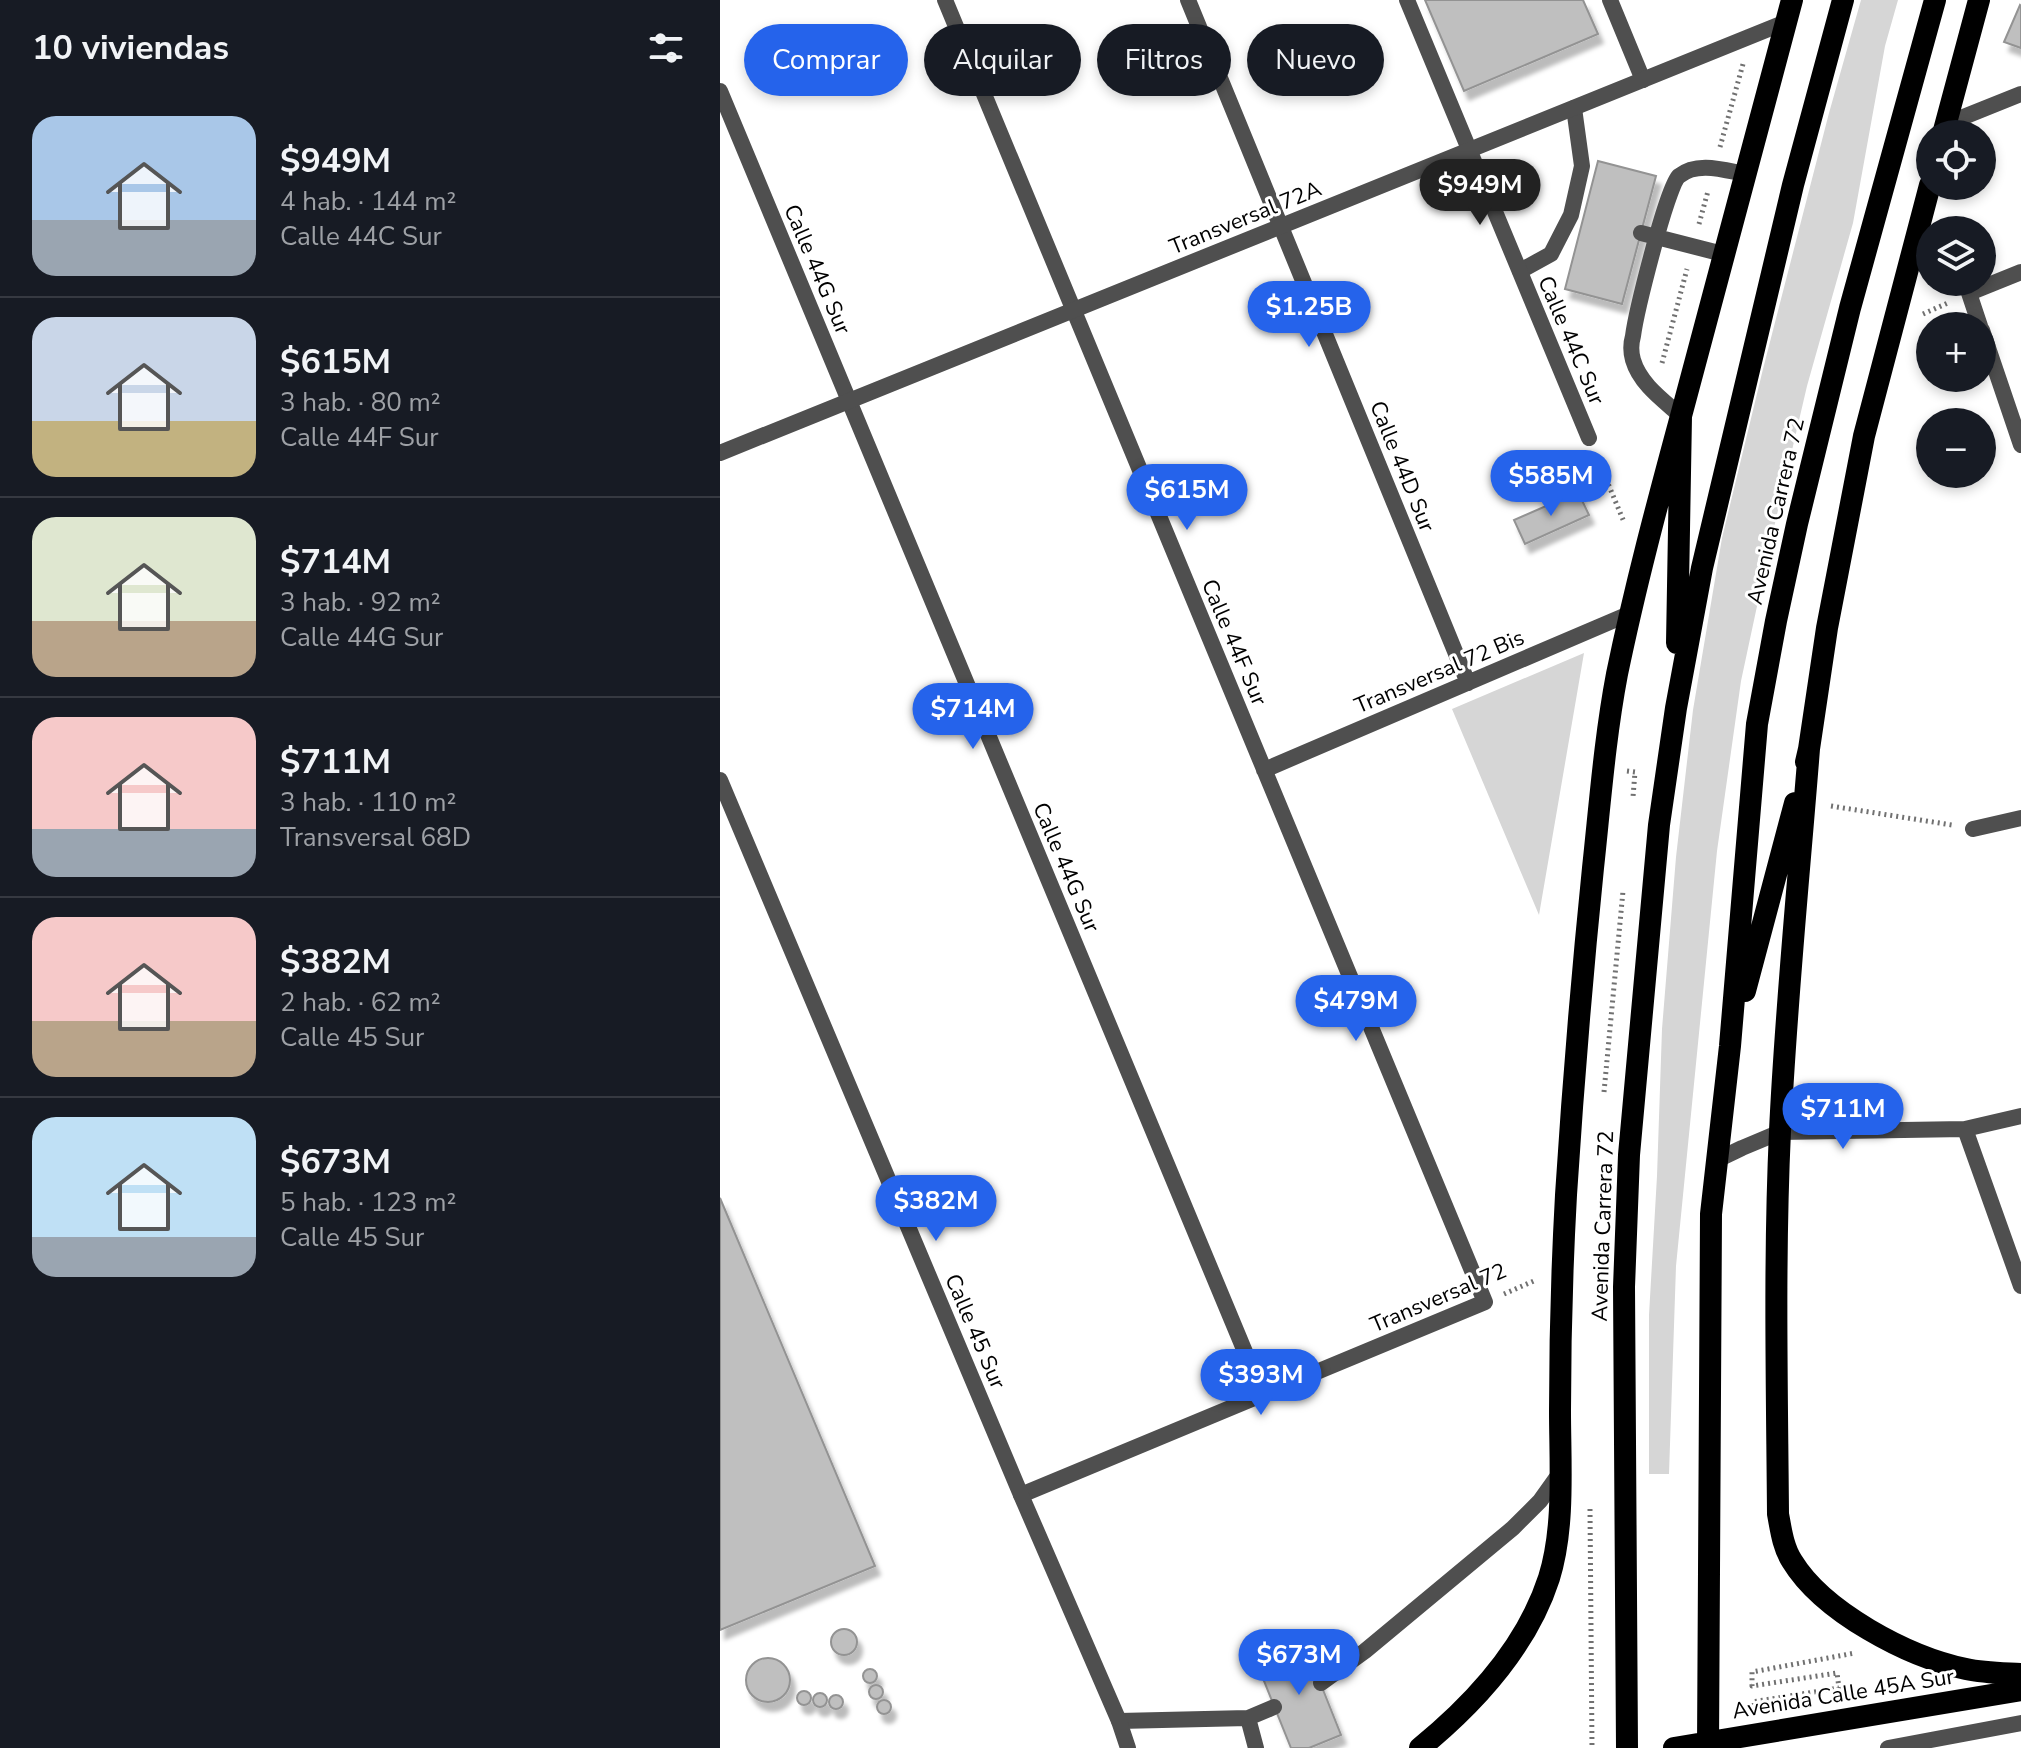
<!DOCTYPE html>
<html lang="es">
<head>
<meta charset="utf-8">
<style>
  :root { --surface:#171b24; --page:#20242c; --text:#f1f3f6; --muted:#9ea1a6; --line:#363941; --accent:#2563eb }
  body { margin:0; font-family:"Nunito Sans",sans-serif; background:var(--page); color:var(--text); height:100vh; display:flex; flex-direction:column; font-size:30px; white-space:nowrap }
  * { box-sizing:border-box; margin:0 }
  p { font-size:26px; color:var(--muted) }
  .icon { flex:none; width:44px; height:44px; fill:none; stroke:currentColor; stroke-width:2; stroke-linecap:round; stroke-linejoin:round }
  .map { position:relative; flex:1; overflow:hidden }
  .sheet { display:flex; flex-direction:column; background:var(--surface); width:720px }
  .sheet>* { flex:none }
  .top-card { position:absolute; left:24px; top:24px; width:760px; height:72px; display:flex; gap:16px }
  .tools { position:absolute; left:1196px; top:120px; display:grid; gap:16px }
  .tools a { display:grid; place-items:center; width:80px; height:80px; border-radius:50%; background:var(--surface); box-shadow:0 4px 12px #0003; font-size:40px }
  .price { position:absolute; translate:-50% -68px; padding:0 18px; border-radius:28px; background:var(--accent); color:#fff; font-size:26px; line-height:52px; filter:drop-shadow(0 2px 4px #0008) }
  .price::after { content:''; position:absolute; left:50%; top:48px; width:24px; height:18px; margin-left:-12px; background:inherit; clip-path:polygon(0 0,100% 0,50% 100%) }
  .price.on { background:#222; color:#fff }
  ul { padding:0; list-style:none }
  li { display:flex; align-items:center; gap:24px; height:200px; padding:0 32px }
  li+li { border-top:2px solid var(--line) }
  li span { display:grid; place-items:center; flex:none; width:224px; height:160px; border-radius:24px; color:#555 }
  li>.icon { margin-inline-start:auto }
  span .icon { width:96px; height:96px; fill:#fffc; stroke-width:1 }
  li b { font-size:34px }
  h2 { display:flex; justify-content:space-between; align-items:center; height:96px; padding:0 32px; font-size:34px }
  .chip { padding:0 28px; border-radius:36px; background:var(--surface); box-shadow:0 4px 12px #0003; font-size:28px; line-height:72px }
  .chip.on { background:var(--accent); color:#fff }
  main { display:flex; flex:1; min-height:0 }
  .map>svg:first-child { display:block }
  .green { fill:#d6d6d6 }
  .building { fill:#bfbfbf; stroke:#939393; stroke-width:2; filter:url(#shadow) }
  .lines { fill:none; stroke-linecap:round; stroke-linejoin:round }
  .path { stroke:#717171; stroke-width:5; stroke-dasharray:2 4; stroke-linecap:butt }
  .service { stroke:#4f4f4f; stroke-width:16 }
  .minor { stroke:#4f4f4f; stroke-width:16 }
  .tertiary { stroke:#4f4f4f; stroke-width:16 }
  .trunk { stroke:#000; stroke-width:22 }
  .labels { text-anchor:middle; stroke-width:6; stroke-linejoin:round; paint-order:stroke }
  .street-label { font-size:22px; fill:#000; stroke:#fff }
</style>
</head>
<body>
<main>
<section class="sheet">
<h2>10 viviendas<svg class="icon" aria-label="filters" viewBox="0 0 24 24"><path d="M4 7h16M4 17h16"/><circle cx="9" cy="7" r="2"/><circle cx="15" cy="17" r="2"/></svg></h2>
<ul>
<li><span style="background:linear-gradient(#a9c7e8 65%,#9aa5b1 0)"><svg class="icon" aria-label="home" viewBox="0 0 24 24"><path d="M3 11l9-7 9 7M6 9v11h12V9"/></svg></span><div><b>$949M</b><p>4 hab. · 144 m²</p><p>Calle 44C Sur</p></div></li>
<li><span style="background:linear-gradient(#c9d6e8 65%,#c2b280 0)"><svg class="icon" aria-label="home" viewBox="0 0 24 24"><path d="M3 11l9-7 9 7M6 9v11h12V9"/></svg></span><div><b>$615M</b><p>3 hab. · 80 m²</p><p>Calle 44F Sur</p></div></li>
<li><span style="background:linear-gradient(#dfe7d0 65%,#b9a48a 0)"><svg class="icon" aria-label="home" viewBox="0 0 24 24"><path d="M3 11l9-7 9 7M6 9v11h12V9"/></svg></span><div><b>$714M</b><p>3 hab. · 92 m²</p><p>Calle 44G Sur</p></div></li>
<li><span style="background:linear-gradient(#f6c9c9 70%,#9aa5b1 0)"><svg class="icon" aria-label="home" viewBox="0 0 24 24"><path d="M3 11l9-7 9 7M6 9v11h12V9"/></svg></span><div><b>$711M</b><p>3 hab. · 110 m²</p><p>Transversal 68D</p></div></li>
<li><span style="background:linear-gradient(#f6c9c9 65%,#b9a48a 0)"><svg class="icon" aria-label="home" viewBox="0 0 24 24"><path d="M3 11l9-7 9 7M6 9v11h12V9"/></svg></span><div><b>$382M</b><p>2 hab. · 62 m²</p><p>Calle 45 Sur</p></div></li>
<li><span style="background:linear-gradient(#bfe0f5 75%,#9aa5b1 0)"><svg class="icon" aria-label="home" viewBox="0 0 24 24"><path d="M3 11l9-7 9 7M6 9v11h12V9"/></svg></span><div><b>$673M</b><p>5 hab. · 123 m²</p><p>Calle 45 Sur</p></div></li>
</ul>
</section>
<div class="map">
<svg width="1301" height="1748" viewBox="0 0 1301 1748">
  <defs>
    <filter id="shadow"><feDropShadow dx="5" dy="9" stdDeviation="2" flood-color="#0004"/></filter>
  </defs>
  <rect width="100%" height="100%" fill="#fff"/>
  <path class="green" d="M1141,0h37l-13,46 -32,177 -46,163 -35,150 -31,145 -24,170 -41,415 -7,208h-20v-159l8,-139 5,-147 14,-172 17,-147 29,-172 41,-169 66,-256z
    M864,653l-45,262 -87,-206z"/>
  <path class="building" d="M705,0h158l15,34 -134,57z
    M1300,5l1,1v42l-17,-6z
    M878,161l58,15 -34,128 -57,-15z
    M858,492l11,23 -64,29 -11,-24z
    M0,1198l155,368 -155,64z
    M111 1642a13 13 0 1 1 26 0a13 13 0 1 1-26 0Z
    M584,1642l37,93 -32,13h-18l-35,-87z
    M26 1680a22 22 0 1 1 44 0a22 22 0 1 1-44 0Z
    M143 1676a7 7 0 1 1 14 0a7 7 0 1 1-14 0Z
    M149 1692a7 7 0 1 1 14 0a7 7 0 1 1-14 0Z
    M77 1698a7 7 0 1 1 14 0a7 7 0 1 1-14 0Z
    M93 1700a7 7 0 1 1 14 0a7 7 0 1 1-14 0Z
    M109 1702a7 7 0 1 1 14 0a7 7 0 1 1-14 0Z
    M157 1707a7 7 0 1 1 14 0a7 7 0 1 1-14 0Z"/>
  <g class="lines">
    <path class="path" d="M1000,147l23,-83
      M979,224l9,-33
      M1203,314l27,-12
      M942,363l25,-94
      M877,457l27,65
      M907,771l8,1 -2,25
      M1111,806l121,19
      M884,1092l19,-201
      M784,1294l32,-14
      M870,1509l2,239
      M1032,1711v-9l87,-14 -2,-15 -85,13v-14l103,-19"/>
    <path class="service" d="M921,233l82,21
      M800,271l31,-17 20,-39 11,-49 -8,-58
      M961,416c-18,-16 -41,-32 -48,-56 -2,-7 -2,-17 0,-24 3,-23 34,-150 46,-160 18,-15 45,-6 66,-2
      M601,1683l44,-32 148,-123 27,-27 20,-28
      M528,1718l8,30
      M399,1721l129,-3 26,-11
      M1168,1748l133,-25"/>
    <path class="minor" d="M225,0l540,1302 -464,193
      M468,0l280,683
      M687,0l182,438
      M890,0l33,80
      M0,91l543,1304
      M1226,124l75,-30
      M1260,326l-11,-33 52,-21
      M1262,330l39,115
      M544,770l367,-157
      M1253,829l48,-11
      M1245,1129l56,157
      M997,1160l25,-12 38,-16 185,-3 56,-13"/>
    <path class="tertiary" d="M0,453l1066,-431
      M0,780l301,715 98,226 9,27"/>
    <path class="trunk" d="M1223,134l36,-134
      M957,643l4,-227 111,-416
      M1089,749c-10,127 -23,254 -29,382 -6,128 -3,255 -2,383 3,16 5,33 14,47 31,51 116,96 174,108 18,4 37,4 55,5
      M1086,762l3,-13 18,-121 37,-192 66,-251
      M1025,991l50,-188
      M700,1748c54,-44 107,-102 129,-170 16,-51 11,-114 11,-167 0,-72 2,-144 6,-216 7,-110 16,-219 27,-327 7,-65 12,-131 24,-194 18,-87 41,-173 64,-258
      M907,1748l-3,-461 5,-132 30,-330 17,-117 26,-140 91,-383 50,-185
      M954,1748l347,-58
      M988,1748l3,-534 19,-168 27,-322 19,-103 21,-97 53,-216 85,-308"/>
  </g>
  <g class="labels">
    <g class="street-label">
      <text transform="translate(525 217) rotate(-22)" y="8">Transversal 72A</text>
      <text transform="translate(98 269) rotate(67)" y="8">Calle 44G Sur</text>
      <text transform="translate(852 340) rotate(67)" y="8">Calle 44C Sur</text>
      <text transform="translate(683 466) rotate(68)" y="8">Calle 44D Sur</text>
      <text transform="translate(1055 511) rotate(-77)" y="8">Avenida Carrera 72</text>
      <text transform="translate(515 642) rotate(67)" y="8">Calle 44F Sur</text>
      <text transform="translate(719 671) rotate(-23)" y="8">Transversal 72 Bis</text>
      <text transform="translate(347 867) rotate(67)" y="8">Calle 44G Sur</text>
      <text transform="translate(882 1226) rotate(-88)" y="8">Avenida Carrera 72</text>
      <text transform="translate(718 1297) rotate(-23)" y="8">Transversal 72</text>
      <text transform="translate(256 1331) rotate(67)" y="8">Calle 45 Sur</text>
      <text transform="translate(1123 1693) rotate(-9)" y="8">Avenida Calle 45A Sur</text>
    </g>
  </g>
</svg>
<div class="tools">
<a><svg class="icon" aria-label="locate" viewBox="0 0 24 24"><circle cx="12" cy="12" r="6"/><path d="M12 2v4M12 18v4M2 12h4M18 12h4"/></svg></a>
<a><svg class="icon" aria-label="layers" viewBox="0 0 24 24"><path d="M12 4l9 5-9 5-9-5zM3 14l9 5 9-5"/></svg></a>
<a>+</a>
<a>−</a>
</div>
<b class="price on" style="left:760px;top:227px">$949M</b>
<b class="price" style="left:589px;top:349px">$1.25B</b>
<b class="price" style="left:831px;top:518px">$585M</b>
<b class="price" style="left:467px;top:532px">$615M</b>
<b class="price" style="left:253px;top:751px">$714M</b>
<b class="price" style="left:636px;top:1043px">$479M</b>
<b class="price" style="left:1123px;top:1151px">$711M</b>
<b class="price" style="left:216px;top:1243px">$382M</b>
<b class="price" style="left:541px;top:1417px">$393M</b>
<b class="price" style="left:579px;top:1697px">$673M</b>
<div class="top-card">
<a class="chip on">Comprar</a>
<a class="chip">Alquilar</a>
<a class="chip">Filtros</a>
<a class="chip">Nuevo</a>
</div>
</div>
</main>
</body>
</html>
